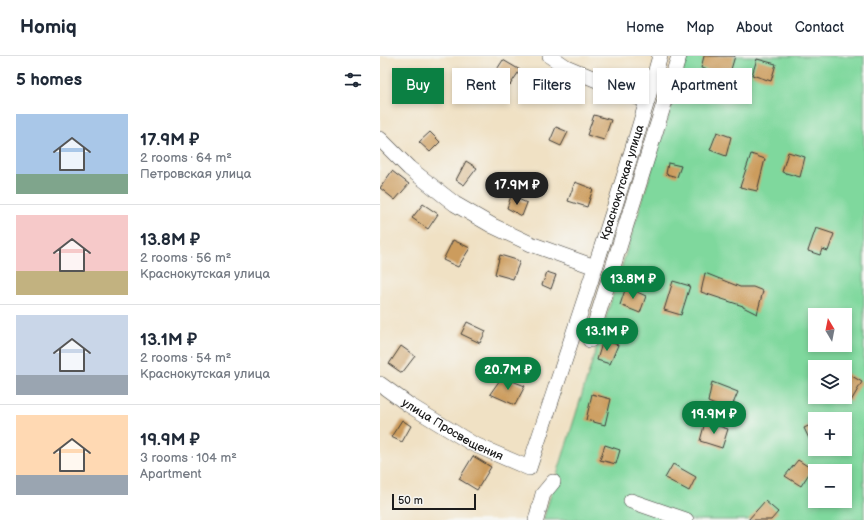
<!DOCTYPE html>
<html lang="en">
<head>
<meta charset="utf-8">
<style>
  :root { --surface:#fff; --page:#f2f2f3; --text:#1f2937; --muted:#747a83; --line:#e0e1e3; --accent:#0b8043 }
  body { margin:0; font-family:"Balsamiq Sans",sans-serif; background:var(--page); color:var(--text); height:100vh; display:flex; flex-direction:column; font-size:15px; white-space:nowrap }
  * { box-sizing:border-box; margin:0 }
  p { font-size:13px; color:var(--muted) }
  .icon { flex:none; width:22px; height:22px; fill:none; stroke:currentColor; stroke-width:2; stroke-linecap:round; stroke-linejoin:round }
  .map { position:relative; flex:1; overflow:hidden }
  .panel { display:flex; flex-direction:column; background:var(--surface); width:380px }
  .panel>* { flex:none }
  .hud { position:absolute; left:12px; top:12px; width:380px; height:36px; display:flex; gap:8px }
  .needle { width:26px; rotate:350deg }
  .controls { position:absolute; left:428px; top:252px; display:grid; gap:8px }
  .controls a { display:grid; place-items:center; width:44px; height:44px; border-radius:0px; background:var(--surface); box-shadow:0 2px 6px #0003; font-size:20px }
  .scale { position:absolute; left:12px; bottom:10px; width:84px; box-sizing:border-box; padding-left:4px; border:2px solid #1c1c1c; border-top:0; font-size:11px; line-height:14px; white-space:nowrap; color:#1c1c1c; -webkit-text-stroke:3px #f6f6f2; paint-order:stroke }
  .price { position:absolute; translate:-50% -34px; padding:0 9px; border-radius:14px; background:var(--accent); color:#fff; font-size:13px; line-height:26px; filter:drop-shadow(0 1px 2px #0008) }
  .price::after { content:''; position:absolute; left:50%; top:24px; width:12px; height:9px; margin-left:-6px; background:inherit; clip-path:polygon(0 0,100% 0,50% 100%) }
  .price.on { background:#222; color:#fff }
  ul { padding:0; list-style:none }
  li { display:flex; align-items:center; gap:12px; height:100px; padding:0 16px }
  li+li { border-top:1px solid var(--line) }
  li span { display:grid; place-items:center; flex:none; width:112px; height:80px; border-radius:0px; color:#555 }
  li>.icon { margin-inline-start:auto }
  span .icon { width:48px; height:48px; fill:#fffc; stroke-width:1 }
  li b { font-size:17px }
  h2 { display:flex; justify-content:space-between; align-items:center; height:48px; padding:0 16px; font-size:17px }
  .chip { padding:0 14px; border-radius:0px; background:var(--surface); box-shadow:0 2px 6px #0003; font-size:14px; line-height:36px }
  .chip.on { background:var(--accent); color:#fff }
  header { display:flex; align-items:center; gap:24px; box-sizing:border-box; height:56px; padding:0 20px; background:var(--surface); border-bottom:1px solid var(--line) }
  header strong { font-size:19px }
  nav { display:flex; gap:22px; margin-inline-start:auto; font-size:14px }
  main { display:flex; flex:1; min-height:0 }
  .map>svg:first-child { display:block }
  .green { fill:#7fd89d; stroke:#4e7a5c; fill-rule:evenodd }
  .building { fill:#cc9c5d }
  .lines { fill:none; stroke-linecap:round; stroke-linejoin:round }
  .minor-casing { stroke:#3c3a35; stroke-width:16 }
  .minor { stroke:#fff; stroke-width:15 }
  .labels { text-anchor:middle; stroke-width:3; stroke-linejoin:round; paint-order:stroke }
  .street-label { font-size:12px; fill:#1c1c1c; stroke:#f6f6f2 }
</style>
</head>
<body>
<header>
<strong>Homiq</strong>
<nav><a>Home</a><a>Map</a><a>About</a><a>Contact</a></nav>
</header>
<main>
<section class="panel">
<h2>5 homes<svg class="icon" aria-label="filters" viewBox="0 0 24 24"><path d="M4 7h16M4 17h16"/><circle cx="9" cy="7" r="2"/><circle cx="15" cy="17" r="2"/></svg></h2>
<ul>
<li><span style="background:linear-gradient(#a9c7e8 75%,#7fa58c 0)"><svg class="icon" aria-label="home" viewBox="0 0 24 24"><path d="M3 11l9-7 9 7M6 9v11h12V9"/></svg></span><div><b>17.9M ₽</b><p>2 rooms · 64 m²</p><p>Петровская улица</p></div></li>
<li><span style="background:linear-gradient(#f6c9c9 70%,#c2b280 0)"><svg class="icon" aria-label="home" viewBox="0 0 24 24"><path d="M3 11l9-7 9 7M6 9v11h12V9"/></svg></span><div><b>13.8M ₽</b><p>2 rooms · 56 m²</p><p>Краснокутская улица</p></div></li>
<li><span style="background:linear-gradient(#c9d6e8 75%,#9aa5b1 0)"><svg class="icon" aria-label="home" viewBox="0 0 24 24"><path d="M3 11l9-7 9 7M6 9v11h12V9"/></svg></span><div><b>13.1M ₽</b><p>2 rooms · 54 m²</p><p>Краснокутская улица</p></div></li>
<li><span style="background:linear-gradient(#ffd9b3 75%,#9aa5b1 0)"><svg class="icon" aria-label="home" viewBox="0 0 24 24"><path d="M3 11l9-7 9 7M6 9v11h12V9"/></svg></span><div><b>19.9M ₽</b><p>3 rooms · 104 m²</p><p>Apartment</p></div></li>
</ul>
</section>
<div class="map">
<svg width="484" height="464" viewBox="0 0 484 464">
  <rect width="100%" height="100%" fill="#f6f6f2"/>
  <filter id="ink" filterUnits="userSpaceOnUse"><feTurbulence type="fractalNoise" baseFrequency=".025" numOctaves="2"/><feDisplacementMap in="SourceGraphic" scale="8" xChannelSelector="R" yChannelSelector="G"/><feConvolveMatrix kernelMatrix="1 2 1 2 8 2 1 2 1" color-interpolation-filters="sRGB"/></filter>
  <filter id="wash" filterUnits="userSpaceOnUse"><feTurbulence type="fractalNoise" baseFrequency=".012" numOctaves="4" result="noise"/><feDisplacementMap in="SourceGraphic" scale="16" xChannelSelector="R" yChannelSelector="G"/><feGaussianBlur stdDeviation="0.9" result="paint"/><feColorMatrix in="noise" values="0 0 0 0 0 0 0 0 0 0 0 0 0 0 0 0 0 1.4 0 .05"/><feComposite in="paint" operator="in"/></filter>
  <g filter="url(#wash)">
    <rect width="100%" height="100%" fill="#f0e1c4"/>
    <path class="green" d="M307,0h177v464h-321zM435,259h30v30h-30zM435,311h30v30h-30zM435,363h30v30h-30zM435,415h30v30h-30z"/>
    <g id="blocks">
      <path class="building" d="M324,0h31l-6,20 -28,-8z
        M377,3l19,5 -5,17 -19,-6z
        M123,4l17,10 -10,15 -16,-11z
        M51,24l1,13h-21v-11z
        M214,59l17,5 -7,20 -17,-5z
        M176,71l12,5 -7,14 -11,-5z
        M50,76l10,10 -10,10 -11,-10z
        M337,76l14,5 -5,19 -16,-6z
        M408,96l17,5 -5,20 -18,-5z
        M371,98l14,5 -8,32 -17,-4z
        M86,105l11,7 -13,17 -8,-5z
        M288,107l13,3 -4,11 -11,-3z
        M12,115l17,13 -14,16 -15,-12z
        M195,126l18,7 -6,18 -19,-6z
        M131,140l16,7 -5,13 -15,-8z
        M43,148l15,10 -10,15 -16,-11z
        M436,172l18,6 -6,17 -6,-2 -2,6 -12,-4z
        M73,184l17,8 -12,19 -15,-7z
        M120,199l20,6 -7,18 -18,-5z
        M167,216l9,3 -5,14 -9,-4z
        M325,217l35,14h13l10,4 -6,23 -14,-7v-1l-42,-14z
        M293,225l17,5 -9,29 -17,-5z
        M246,231l20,9 -6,17 -20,-8z
        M87,266l19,9 -6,12 -19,-9z
        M223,284l15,5 -8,19 -13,-4z
        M21,290l14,10 -13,17 -13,-9z
        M465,316l17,10 -11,19 -6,-3z
        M122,321l23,9 -10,19 -25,-11z
        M332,326l26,10 -8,19 -22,-9z
        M212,338l19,5 -6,26 -19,-5z
        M22,364l9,6 -9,16 -11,-5z
        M325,366l23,7 -6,19 -22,-7z
        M435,367v28l-11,-23z
        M225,389l15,5 -4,14 -16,-4z
        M93,400l18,11 -14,23 -18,-11z
        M418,404l14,9 -11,17 -16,-10z
        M293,408l23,13 -7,14 -24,-13z
        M385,445l13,11 -7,8h-23z"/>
    </g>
  </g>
  <g filter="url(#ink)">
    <use href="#blocks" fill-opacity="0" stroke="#3c3a35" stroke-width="1"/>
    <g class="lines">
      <g class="minor-casing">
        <g id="minor">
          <path d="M170,0l16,11 81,34"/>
          <path d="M0,83l29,29 46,36 38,22 38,18 64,23"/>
          <path d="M210,284l89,-284"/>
          <path id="s1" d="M0,328l29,21 64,39 56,24c45,-137 92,-274 131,-412"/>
          <path d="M251,445l55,19"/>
          <path d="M156,464l7,-26 10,-12"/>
        </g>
      </g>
      <use href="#minor" class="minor"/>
    </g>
  </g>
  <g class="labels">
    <g class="street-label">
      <text dy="4" stroke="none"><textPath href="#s1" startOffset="472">Краснокутская улица</textPath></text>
      <text dy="4" stroke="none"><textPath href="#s1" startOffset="86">улица Просвещения</textPath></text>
    </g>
  </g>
</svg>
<div class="controls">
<a><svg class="needle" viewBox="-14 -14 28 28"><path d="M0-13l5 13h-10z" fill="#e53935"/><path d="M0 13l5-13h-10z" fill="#747a83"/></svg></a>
<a><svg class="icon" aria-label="layers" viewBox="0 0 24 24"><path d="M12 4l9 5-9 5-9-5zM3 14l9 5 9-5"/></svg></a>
<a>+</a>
<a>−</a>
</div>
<div class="scale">50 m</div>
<b class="price on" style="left:137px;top:150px">17.9M ₽</b>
<b class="price" style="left:253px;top:244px">13.8M ₽</b>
<b class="price" style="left:227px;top:296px">13.1M ₽</b>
<b class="price" style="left:128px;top:335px">20.7M ₽</b>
<b class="price" style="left:334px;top:379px">19.9M ₽</b>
<div class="hud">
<a class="chip on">Buy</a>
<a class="chip">Rent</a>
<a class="chip">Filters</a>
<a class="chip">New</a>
<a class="chip">Apartment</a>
</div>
</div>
</main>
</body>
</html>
